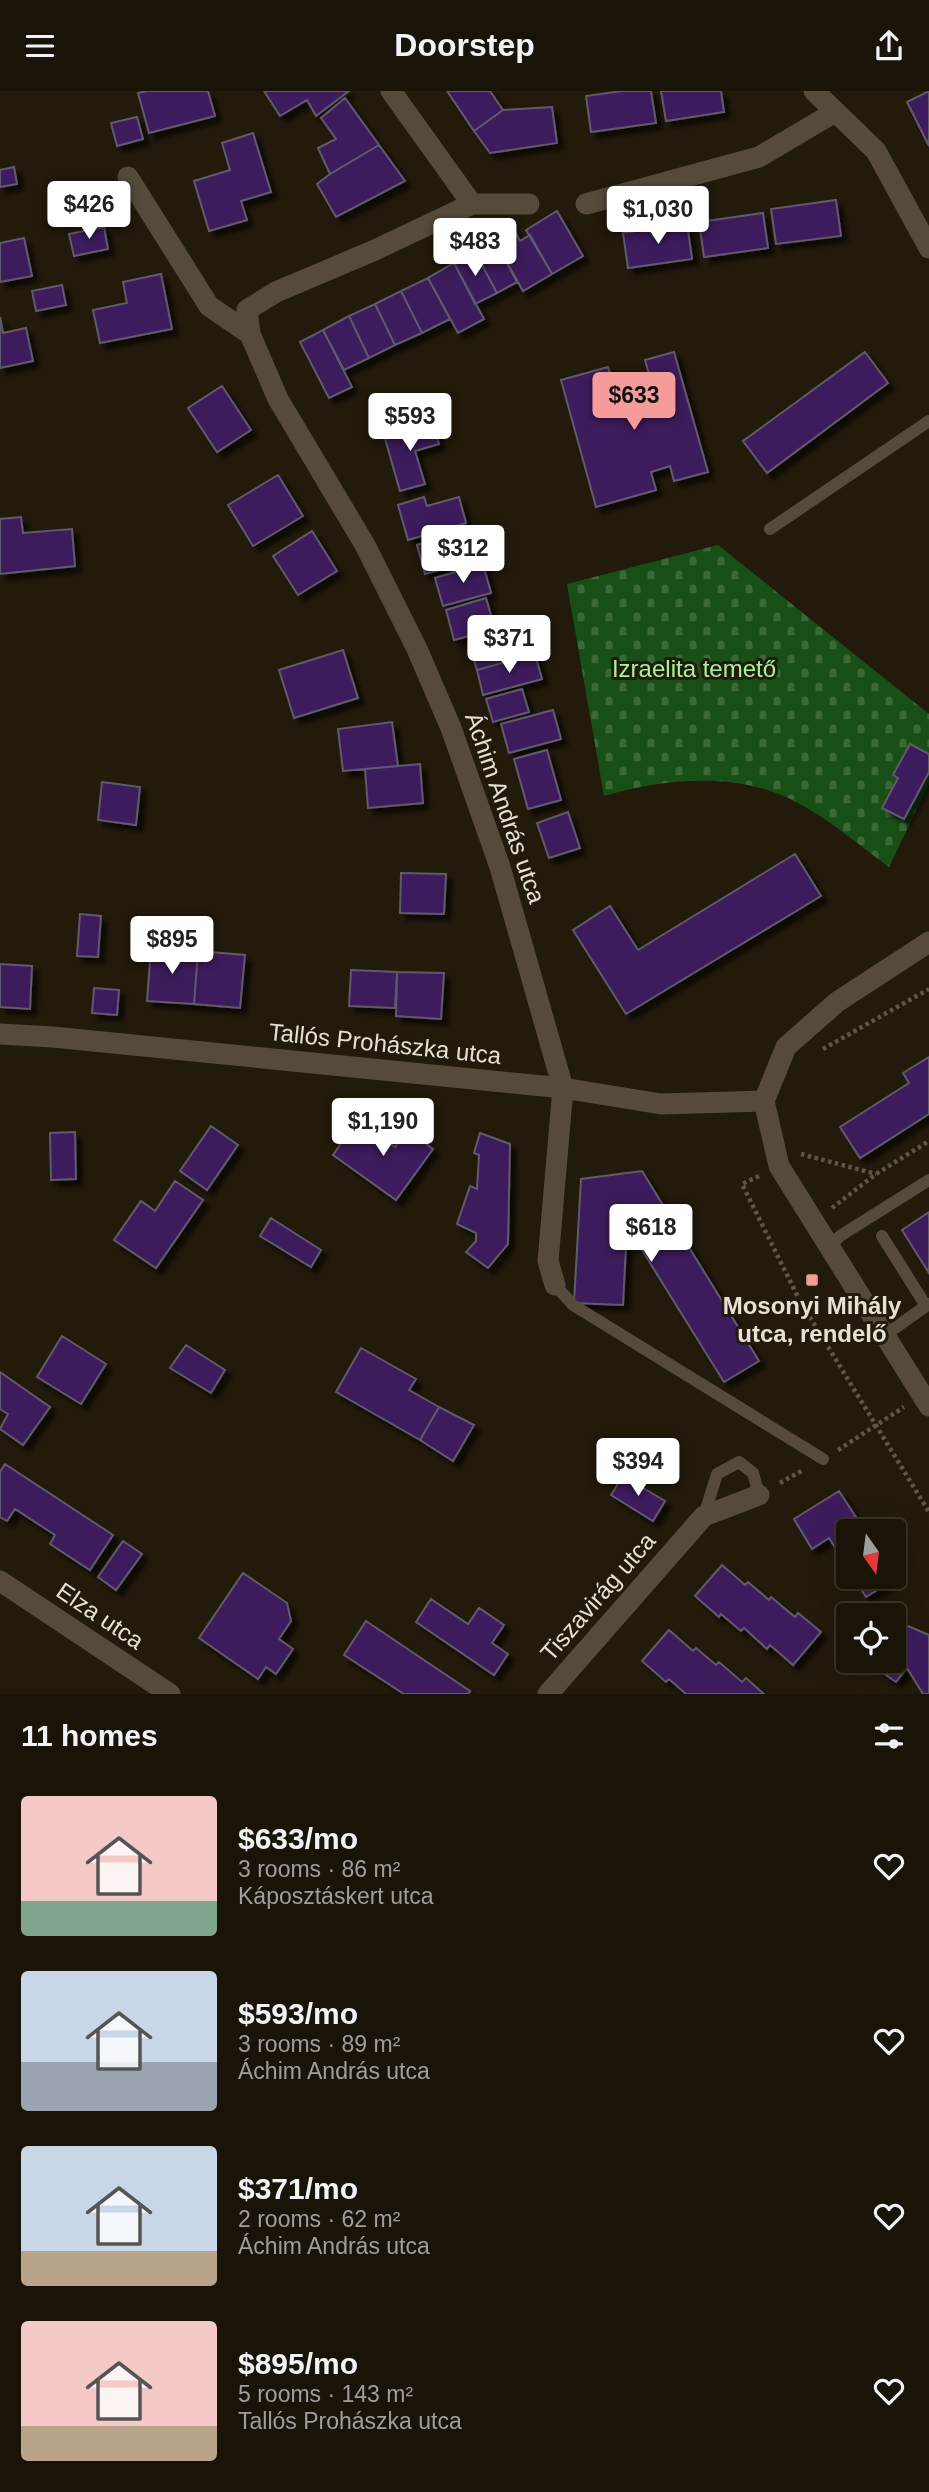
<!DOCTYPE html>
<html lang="en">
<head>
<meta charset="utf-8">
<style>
  :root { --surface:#1a1408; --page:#272116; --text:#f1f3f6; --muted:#9f9e9c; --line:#383329; --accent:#f59b9a }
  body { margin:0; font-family:Arial,sans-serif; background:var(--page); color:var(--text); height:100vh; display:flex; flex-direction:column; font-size:26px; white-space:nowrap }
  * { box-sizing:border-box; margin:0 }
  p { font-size:23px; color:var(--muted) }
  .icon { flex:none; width:38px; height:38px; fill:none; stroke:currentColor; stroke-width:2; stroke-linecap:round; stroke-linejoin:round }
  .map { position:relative; height:1603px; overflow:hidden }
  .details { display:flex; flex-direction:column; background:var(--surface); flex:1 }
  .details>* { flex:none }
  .needle { width:46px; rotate:166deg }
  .tools { position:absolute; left:836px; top:1428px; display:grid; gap:14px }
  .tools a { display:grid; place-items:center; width:70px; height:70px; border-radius:7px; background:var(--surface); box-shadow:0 7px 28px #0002,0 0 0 2px var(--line); font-size:35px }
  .price { position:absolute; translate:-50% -60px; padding:0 16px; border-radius:7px; background:#fff; color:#222; font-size:23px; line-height:46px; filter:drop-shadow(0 2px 4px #0008) }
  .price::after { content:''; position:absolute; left:50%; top:42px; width:21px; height:16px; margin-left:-10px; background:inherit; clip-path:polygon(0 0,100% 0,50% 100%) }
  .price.active { background:var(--accent); color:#111 }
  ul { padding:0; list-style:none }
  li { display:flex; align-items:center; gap:21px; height:175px; padding:0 21px }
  li span { display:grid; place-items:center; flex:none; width:196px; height:140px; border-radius:7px; color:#555 }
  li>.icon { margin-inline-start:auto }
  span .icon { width:84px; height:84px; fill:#fffc; stroke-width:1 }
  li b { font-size:30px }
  h2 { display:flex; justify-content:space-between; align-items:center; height:84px; padding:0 21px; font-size:30px }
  header { display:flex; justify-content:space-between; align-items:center; height:91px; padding:0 21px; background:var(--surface); font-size:32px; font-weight:800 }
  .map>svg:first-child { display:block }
  .cemetery { fill:url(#cemetery-stones) }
  .building { fill:#3c1a5d; stroke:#615a6c; stroke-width:2; filter:url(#shadow) }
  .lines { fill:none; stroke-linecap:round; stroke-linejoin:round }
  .path { stroke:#5d5649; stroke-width:4.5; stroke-dasharray:3.5 3.5; stroke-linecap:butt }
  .service { stroke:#564b3b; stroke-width:12 }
  .minor { stroke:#564b3b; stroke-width:21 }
  .tertiary { stroke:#564b3b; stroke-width:21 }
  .poi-dot { fill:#f59b9a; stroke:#221a0b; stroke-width:2.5 }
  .labels { text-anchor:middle; stroke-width:6; stroke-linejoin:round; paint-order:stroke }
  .park-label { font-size:24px; fill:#a2f59b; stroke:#221a0b }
  .street-label { font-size:24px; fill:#e6e0d6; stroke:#221a0b }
  .poi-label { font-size:24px; font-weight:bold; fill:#e6e0d6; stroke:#221a0b }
</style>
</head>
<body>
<header><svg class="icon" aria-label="menu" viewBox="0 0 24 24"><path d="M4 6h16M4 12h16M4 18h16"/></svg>Doorstep<svg class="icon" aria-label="share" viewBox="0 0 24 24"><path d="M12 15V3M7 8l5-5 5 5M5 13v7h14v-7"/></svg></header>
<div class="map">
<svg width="929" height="1603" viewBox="0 0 929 1603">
  <defs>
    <pattern id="cemetery-stones" width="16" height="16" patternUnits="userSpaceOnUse" patternTransform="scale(1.75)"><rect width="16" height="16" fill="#184f16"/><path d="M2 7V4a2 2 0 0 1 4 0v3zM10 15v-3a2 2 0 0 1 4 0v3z" fill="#3a6837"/></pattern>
    <filter id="shadow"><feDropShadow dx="6" dy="6" stdDeviation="2" flood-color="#0009"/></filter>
  </defs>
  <rect width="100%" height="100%" fill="#221a0b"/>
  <path class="cemetery" d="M718,454l211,169v70l-40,83c-29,-21 -58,-46 -89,-63 -59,-33 -134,-26 -196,-8l-37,-212z"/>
  <path class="building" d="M147,0h61l7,25 -66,17 -11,-40z
    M264,0h85l-33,25 -9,-16 -27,16z
    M447,0h43l13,19 -29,21z
    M622,0h29l5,32 -65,9 -5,-36z
    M661,0h60l3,21 -58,9z
    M929,0v55l-22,-44z
    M345,7l34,47 -49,29 -12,-26 18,-9 -15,-21z
    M552,16l5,36 -67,10 -16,-22 29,-21z
    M137,26l6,22 -26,7 -6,-23z
    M253,42l18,59 -30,9 6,19 -38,11 -15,-50 36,-11 -8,-27z
    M379,54l26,36 -69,36 -19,-33 13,-10z
    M14,76l3,17 -17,3v-17z
    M836,109l5,36 -65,8 -5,-35z
    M557,120l26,45 -31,18 -26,-44z
    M763,122l5,35 -64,9 -5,-35z
    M687,132l5,36 -64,9 -5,-35z
    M104,136l4,22 -34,7 -5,-22z
    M514,139l6,11 10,-6 22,39 -29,17 -28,-50z
    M24,147l8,38 -32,6v-39z
    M495,150l22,41 -20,11 -22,-41z
    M475,161l22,41 -22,11 -21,-41z
    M454,172l30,56 -26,14 -30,-55z
    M161,183l11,55 -72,14 -7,-33 34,-7 -4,-21z
    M428,187l22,41 -28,14 -21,-42z
    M62,194l4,20 -30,6 -4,-20z
    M401,200l21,42 -27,12 -20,-41z
    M375,213l20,41 -26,13 -20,-42z
    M349,225l20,42 -25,12 -21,-40z
    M0,226l3,16 23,-5 7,33 -33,7z
    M323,239l29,57 -23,11 -29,-56z
    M674,261l34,120 -34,9 -4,-15 -19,6 5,18 -60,17 -35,-127 47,-13 11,39 36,-11 -10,-35z
    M865,261l23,31 -121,90 -24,-32z
    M222,295l29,44 -34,22 -29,-44z
    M432,330l7,23 -24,7 10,33 -25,7 -16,-56z
    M278,384l25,41 -50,30 -25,-41z
    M424,406l3,9 32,-9 7,26 -58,17 -10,-35z
    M21,426l2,16 49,-4 3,37 -75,8v-55z
    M477,437l8,29 -60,17 -8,-29z
    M312,440l25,40 -39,24 -25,-39z
    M483,473l8,29 -48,13 -8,-28z
    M486,507l9,31 -41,11 -8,-30z
    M528,538l7,25 -58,16 -7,-24z
    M343,559l15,48 -64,20 -15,-48z
    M535,563l7,25 -59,16 -6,-25z
    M522,598l7,23 -36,10 -7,-23z
    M553,619l8,29 -52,14 -8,-29z
    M392,631l6,44 -55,5 -5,-42z
    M910,653l19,10v18l-25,47 -22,-11 16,-30 -5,-3z
    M547,659l14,50 -33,9 -14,-50z
    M420,673l3,39 -55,5 -3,-39z
    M102,691l38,5 -4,38 -38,-5z
    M568,721l12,36 -31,10 -12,-35z
    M795,763l26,42 -195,118 -53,-84 37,-24 28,44z
    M401,782l45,1 -2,40 -44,-1z
    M80,823l21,2 -3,41 -21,-1z
    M151,856l47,4 -4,53 -47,-3z
    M198,860l47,4 -5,53 -46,-4z
    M0,873l32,2 -2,43 -30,-2z
    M351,879l46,2 -2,36 -46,-2z
    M397,881l47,1 -3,46 -45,-3z
    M94,897l25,2 -2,25 -25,-2z
    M929,966v57l-69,44 -20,-31 69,-44 -6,-10z
    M357,1029l38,27 12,-17 26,19 -37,51 -63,-45z
    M211,1035l27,19 -31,45 -27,-19z
    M75,1041l1,47 -25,1 -1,-47z
    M480,1042l30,11 -2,100 -20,24 -22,-16 10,-11v-8l-19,-9 13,-38 7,3 2,-34 -5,-2z
    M642,1080l117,190 -35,21 -97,-156 -4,79 -49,-2 7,-124z
    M175,1090l28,19 -47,68 -42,-28 27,-39 14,10z
    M929,1121v61l-27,-43z
    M271,1127l50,32 -10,17 -51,-31z
    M62,1245l44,28 -25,40 -44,-27z
    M186,1254l39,25 -14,23 -41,-25z
    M361,1257l55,31 -7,11 30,17 -19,33 -84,-48z
    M0,1281l50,35 -27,38 -23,-16 8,-15 -8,-5z
    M439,1316l35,18 -21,36 -33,-21z
    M5,1373l108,71 -23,35 -40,-26 5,-9 -40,-26 -8,12 -7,-4v-45z
    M623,1385l42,25 -12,20 -42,-26z
    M839,1400l26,40h-16v39l-20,-32 -17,11 -18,-30z
    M123,1450l19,13 -26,36 -18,-13z
    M722,1474l23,20 3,-3 21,18 2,-3 24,20 3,-4 23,19 -28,33 -23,-20 -3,4 -23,-21 -3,3 -20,-17 -2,3 -24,-21z
    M243,1482l44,30 4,18 -12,18 14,10 -17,25 -10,-7 -8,12 -59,-41z
    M853,1486h40l2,2 -29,18z
    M431,1508l37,25 11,-16 25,17 -12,18 16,11 -14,21 -78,-53z
    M894,1529l35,15v59h-6l-16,-26 -11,14 -30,-21h28z
    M366,1530l104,70 -2,3h-64l-60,-39z
    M669,1539l24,21 3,-3 20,17 3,-3 23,20 4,-4 18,16h-78l-17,-15 -3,3 -24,-21z"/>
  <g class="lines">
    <path class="path" d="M823,958l106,-60
      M801,1063l75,20
      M759,1085l-17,8 58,117 129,211
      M832,1117l44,-34 53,-33
      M838,1359l66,-43
      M780,1392l23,-13"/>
    <path class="service" d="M770,438l159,-108
      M882,1145l44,70
      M829,1156l11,-11 89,-56
      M555,1194l18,20 250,154
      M885,1244l44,-31
      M704,1425l13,-42 22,-12 14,11 6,22"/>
    <path class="minor" d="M391,0l81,113
      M814,0l62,60 53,97
      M128,86l81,129 41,28
      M529,113h-57l-97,46 -99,42 -29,18 3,24 28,65 87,146 52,104 34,79 49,139 63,221 -15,173 7,24
      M586,113l173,-47 76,-45
      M0,943l53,3 510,51 98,16 103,-3
      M0,1490l170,113
      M548,1603l156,-178 55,-21"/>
    <path class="tertiary" d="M929,851l-92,60 -51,45 -22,54 15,65 150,240"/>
  </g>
  <rect class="poi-dot" x="805" y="1182" width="14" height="14" rx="3.5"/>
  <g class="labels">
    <g class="park-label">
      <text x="694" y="586">Izraelita temető</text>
    </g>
    <g class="street-label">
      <text transform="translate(505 717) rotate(71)" y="8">Áchim András utca</text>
      <text transform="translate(385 953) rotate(6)" y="8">Tallós Prohászka utca</text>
      <text transform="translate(598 1506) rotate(-49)" y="8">Tiszavirág utca</text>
      <text transform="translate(100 1525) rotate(34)" y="8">Elza utca</text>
    </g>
    <g class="poi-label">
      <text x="812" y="1223">Mosonyi Mihály<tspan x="812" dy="28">utca, rendelő</tspan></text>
    </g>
  </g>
</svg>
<div class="tools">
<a><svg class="needle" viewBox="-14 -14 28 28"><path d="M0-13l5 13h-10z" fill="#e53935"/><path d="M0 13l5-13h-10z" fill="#9f9e9c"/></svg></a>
<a><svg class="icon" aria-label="locate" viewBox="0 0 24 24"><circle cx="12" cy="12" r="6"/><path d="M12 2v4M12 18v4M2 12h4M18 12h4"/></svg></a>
</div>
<b class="price" style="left:89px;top:150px">$426</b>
<b class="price" style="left:658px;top:155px">$1,030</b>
<b class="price" style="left:475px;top:187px">$483</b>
<b class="price active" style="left:634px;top:341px">$633</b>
<b class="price" style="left:410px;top:362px">$593</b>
<b class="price" style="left:463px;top:494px">$312</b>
<b class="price" style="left:509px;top:584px">$371</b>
<b class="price" style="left:172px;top:885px">$895</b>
<b class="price" style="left:383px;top:1067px">$1,190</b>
<b class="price" style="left:651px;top:1173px">$618</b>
<b class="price" style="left:638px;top:1407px">$394</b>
</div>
<section class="details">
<h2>11 homes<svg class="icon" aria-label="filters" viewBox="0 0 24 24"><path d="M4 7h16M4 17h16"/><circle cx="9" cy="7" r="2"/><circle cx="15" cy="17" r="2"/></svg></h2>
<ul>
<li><span style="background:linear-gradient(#f6c9c9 75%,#7fa58c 0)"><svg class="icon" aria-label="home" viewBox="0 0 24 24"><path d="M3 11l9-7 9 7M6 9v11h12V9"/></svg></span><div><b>$633/mo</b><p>3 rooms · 86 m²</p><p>Káposztáskert utca</p></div><svg class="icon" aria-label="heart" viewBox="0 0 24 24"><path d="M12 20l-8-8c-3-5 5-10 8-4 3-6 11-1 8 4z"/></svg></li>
<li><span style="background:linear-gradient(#c9d6e8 65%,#9aa5b1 0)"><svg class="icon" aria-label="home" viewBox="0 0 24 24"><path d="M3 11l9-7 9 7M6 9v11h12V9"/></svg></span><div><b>$593/mo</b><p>3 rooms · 89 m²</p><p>Áchim András utca</p></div><svg class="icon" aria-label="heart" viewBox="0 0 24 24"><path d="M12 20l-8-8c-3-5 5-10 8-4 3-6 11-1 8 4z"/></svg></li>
<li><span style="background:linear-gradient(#c9d6e8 75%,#b9a48a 0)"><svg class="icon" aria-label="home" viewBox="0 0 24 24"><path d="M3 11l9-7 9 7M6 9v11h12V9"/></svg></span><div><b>$371/mo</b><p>2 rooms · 62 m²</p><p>Áchim András utca</p></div><svg class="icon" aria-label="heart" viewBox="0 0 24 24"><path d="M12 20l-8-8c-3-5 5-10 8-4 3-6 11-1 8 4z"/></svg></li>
<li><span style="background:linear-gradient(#f6c9c9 75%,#b9a48a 0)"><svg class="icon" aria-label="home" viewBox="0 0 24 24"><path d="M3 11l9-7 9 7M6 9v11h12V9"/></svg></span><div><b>$895/mo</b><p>5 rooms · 143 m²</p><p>Tallós Prohászka utca</p></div><svg class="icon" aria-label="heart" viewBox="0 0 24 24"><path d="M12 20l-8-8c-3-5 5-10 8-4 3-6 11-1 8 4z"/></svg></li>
</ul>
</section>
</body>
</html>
